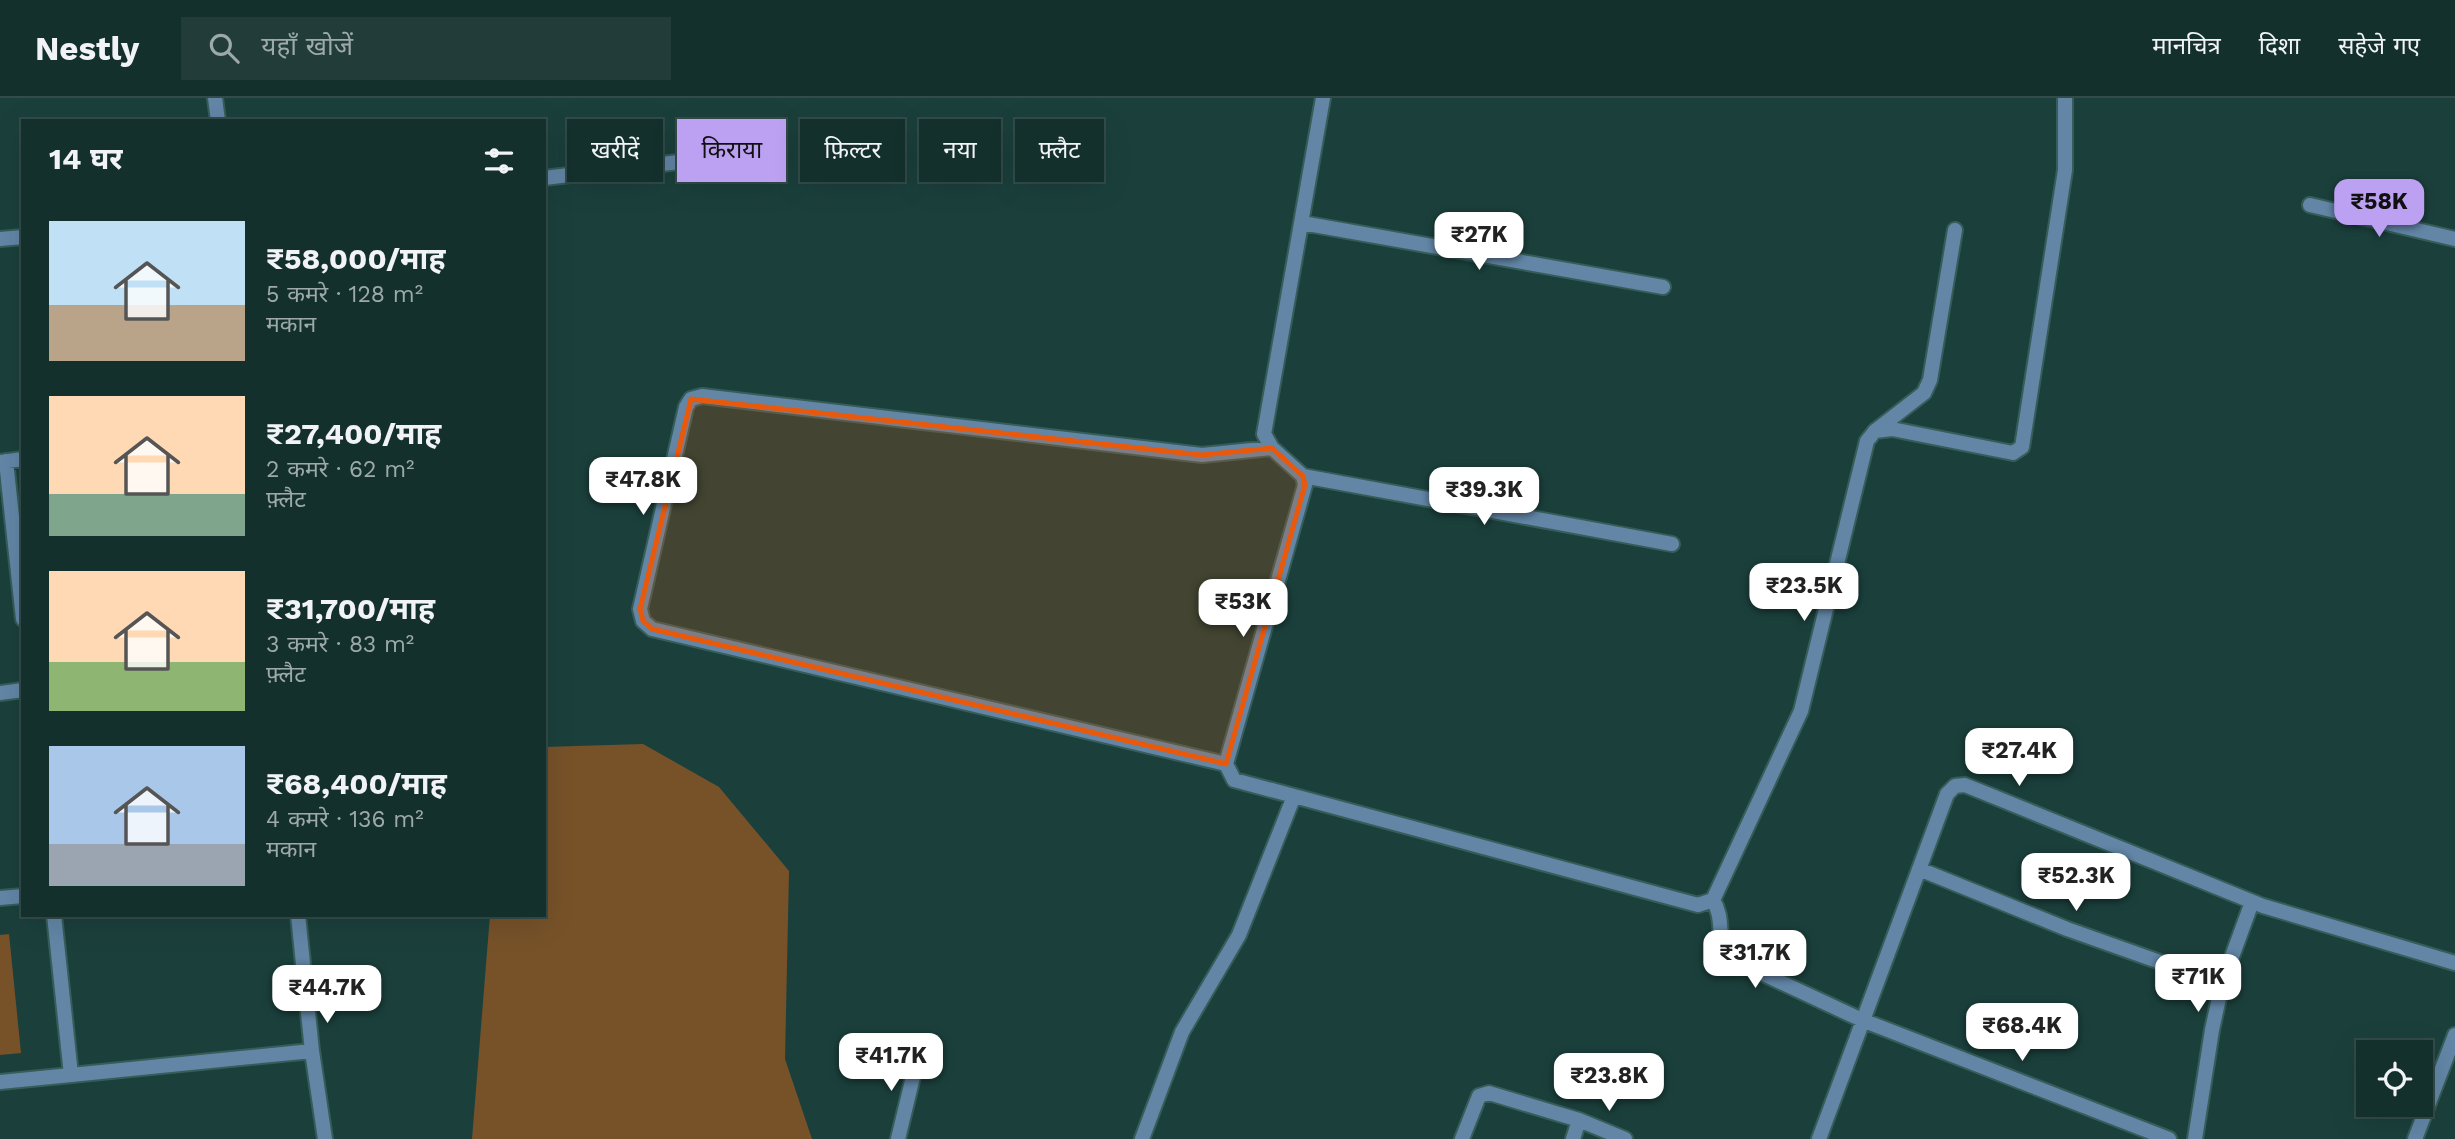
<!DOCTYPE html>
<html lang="hi">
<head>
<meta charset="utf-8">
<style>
  :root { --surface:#14302d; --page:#213c39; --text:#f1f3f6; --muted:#9da9aa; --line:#334b49; --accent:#bca0f2 }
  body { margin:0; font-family:"Work Sans","Noto Sans Devanagari",sans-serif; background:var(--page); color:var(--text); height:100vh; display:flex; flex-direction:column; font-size:26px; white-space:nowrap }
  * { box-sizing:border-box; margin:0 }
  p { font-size:23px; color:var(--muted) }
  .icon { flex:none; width:38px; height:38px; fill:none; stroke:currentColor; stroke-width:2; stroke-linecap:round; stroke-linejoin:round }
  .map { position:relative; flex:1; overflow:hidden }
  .side { position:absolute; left:21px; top:21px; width:525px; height:798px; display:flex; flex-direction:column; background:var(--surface); border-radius:0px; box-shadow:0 7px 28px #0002,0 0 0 2px var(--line) }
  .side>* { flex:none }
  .top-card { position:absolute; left:567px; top:21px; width:665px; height:63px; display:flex; gap:14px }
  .tools { position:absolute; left:2356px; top:942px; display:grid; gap:14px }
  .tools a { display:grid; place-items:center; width:77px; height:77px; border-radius:0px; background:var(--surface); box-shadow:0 7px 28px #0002,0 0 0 2px var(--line); font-size:35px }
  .price { position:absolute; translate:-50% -60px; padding:0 16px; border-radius:14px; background:#fff; color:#222; font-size:23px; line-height:46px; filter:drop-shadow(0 2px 4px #0008) }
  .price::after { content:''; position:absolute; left:50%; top:42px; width:21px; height:16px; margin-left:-10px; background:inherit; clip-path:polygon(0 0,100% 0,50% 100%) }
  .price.on { background:var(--accent); color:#111 }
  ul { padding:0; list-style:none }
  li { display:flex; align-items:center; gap:21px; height:175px; padding:0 28px }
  li span { display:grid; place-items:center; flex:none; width:196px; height:140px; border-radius:0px; color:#555 }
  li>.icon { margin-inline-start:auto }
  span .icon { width:84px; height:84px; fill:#fffc; stroke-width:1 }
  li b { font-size:30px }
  h2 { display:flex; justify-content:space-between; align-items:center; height:84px; padding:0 28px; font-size:30px }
  .pill { padding:0 24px; border-radius:0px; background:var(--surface); box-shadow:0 7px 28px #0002,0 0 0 2px var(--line); font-size:24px; line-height:63px }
  .pill.on { background:var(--accent); color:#111 }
  header { display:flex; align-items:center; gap:42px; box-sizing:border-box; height:98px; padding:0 35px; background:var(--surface); border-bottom:2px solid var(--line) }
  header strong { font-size:33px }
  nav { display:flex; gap:38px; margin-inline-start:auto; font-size:24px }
  .search { width:490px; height:63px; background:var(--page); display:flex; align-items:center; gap:18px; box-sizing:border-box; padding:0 24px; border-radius:0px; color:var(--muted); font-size:26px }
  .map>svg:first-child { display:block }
  .green { fill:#775229 }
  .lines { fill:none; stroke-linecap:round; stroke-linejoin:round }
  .service-casing { stroke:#365d59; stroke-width:18 }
  .minor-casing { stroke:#365d59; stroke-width:18 }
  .service { stroke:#6386a7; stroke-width:14 }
  .minor { stroke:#6386a7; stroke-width:14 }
  .marked { fill:#e8590c; fill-opacity:0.2; stroke:#e8590c; stroke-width:5; stroke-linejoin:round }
</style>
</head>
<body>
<header>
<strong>Nestly</strong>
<div class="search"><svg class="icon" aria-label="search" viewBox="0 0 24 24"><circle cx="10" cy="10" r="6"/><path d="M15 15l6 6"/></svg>यहाँ खोजें</div>
<nav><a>मानचित्र</a><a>दिशा</a><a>सहेजे गए</a></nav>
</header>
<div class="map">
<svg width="2455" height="1041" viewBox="0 0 2455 1041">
  <rect width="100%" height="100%" fill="#1b403c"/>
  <path class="green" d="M643,646l76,43 70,84 -4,188 27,80h-340l18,-224h54v-168z
    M9,836l12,119 -21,2v-120z"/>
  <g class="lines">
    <g class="service-casing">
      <path id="service" d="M1875,333l49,-38 6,-13 25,-150"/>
    </g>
    <g class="minor-casing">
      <path id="minor" d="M215,0l3,23
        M544,80l160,-19
        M2310,107l145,34
        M1302,125l361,64
        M0,141l23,-2
        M6,363l17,158
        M0,364l23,-3
        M1303,378l369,68
        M0,595l23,-3
        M1226,666l-574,-135 -9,-8 -3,-12 46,-202 5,-8 11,-3 500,59 70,-7
        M1294,698l404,109 15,-5 88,-189 66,-270 8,-10 17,-2 121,24 9,-6 43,-277v-72
        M1919,771l148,60 155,55
        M0,800l23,-2
        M1713,802c13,21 1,40 18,59l131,61 307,119
        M298,817l14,136 13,88
        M71,977l241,-24
        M0,984l71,-7 -17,-160
        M898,1041l20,-83
        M1142,1041l40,-107 57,-97 55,-139 -60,-16 -8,-16 79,-279 -2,-9 -31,-28 -8,-14 59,-336
        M1462,1041l17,-43 10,-3 90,27 46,19
        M1573,1041l6,-19
        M1819,1041l128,-345 8,-8 10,-1 298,121 192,57
        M2195,1041l17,-109 10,-46 30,-82
        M2415,1041l40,-104"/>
    </g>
    <use href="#service" class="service"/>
    <use href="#minor" class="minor"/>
  </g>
  <path class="marked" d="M691,301l511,56 70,-7 31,28 2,9 -79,279 -574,-135 -9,-8 -3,-12z"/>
</svg>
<div class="tools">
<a><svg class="icon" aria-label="locate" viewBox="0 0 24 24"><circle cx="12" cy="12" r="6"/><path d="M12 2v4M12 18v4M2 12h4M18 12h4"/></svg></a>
</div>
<b class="price on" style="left:2379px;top:141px">₹58K</b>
<b class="price" style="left:1479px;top:174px">₹27K</b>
<b class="price" style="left:643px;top:419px">₹47.8K</b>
<b class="price" style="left:1484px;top:429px">₹39.3K</b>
<b class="price" style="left:1804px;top:525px">₹23.5K</b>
<b class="price" style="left:1243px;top:541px">₹53K</b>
<b class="price" style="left:2019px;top:690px">₹27.4K</b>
<b class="price" style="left:2076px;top:815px">₹52.3K</b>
<b class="price" style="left:1755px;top:892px">₹31.7K</b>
<b class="price" style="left:2198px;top:916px">₹71K</b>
<b class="price" style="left:327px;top:927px">₹44.7K</b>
<b class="price" style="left:2022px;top:965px">₹68.4K</b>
<b class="price" style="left:891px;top:995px">₹41.7K</b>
<b class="price" style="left:1609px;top:1015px">₹23.8K</b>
<div class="top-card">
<a class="pill">खरीदें</a>
<a class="pill on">किराया</a>
<a class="pill">फ़िल्टर</a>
<a class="pill">नया</a>
<a class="pill">फ़्लैट</a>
</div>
<section class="side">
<h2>14 घर<svg class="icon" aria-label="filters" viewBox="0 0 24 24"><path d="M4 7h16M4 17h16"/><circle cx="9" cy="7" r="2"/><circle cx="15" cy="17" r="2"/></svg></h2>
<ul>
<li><span style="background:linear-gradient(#bfe0f5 60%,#b9a48a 0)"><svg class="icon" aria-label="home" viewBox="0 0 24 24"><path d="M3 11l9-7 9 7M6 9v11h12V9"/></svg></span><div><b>₹58,000/माह</b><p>5 कमरे · 128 m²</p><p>मकान</p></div></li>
<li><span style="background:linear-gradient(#ffd9b3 70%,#7fa58c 0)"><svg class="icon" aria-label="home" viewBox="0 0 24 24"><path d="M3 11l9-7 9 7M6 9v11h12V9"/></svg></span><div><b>₹27,400/माह</b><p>2 कमरे · 62 m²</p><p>फ़्लैट</p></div></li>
<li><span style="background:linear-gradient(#ffd9b3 65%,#8fb573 0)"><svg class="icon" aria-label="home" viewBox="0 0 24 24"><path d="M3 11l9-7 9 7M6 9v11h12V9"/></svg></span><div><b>₹31,700/माह</b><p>3 कमरे · 83 m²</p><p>फ़्लैट</p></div></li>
<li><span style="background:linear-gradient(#a9c7e8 70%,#9aa5b1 0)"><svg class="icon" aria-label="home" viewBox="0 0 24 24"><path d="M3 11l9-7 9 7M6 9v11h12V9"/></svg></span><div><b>₹68,400/माह</b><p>4 कमरे · 136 m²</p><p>मकान</p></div></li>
</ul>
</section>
</div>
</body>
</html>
